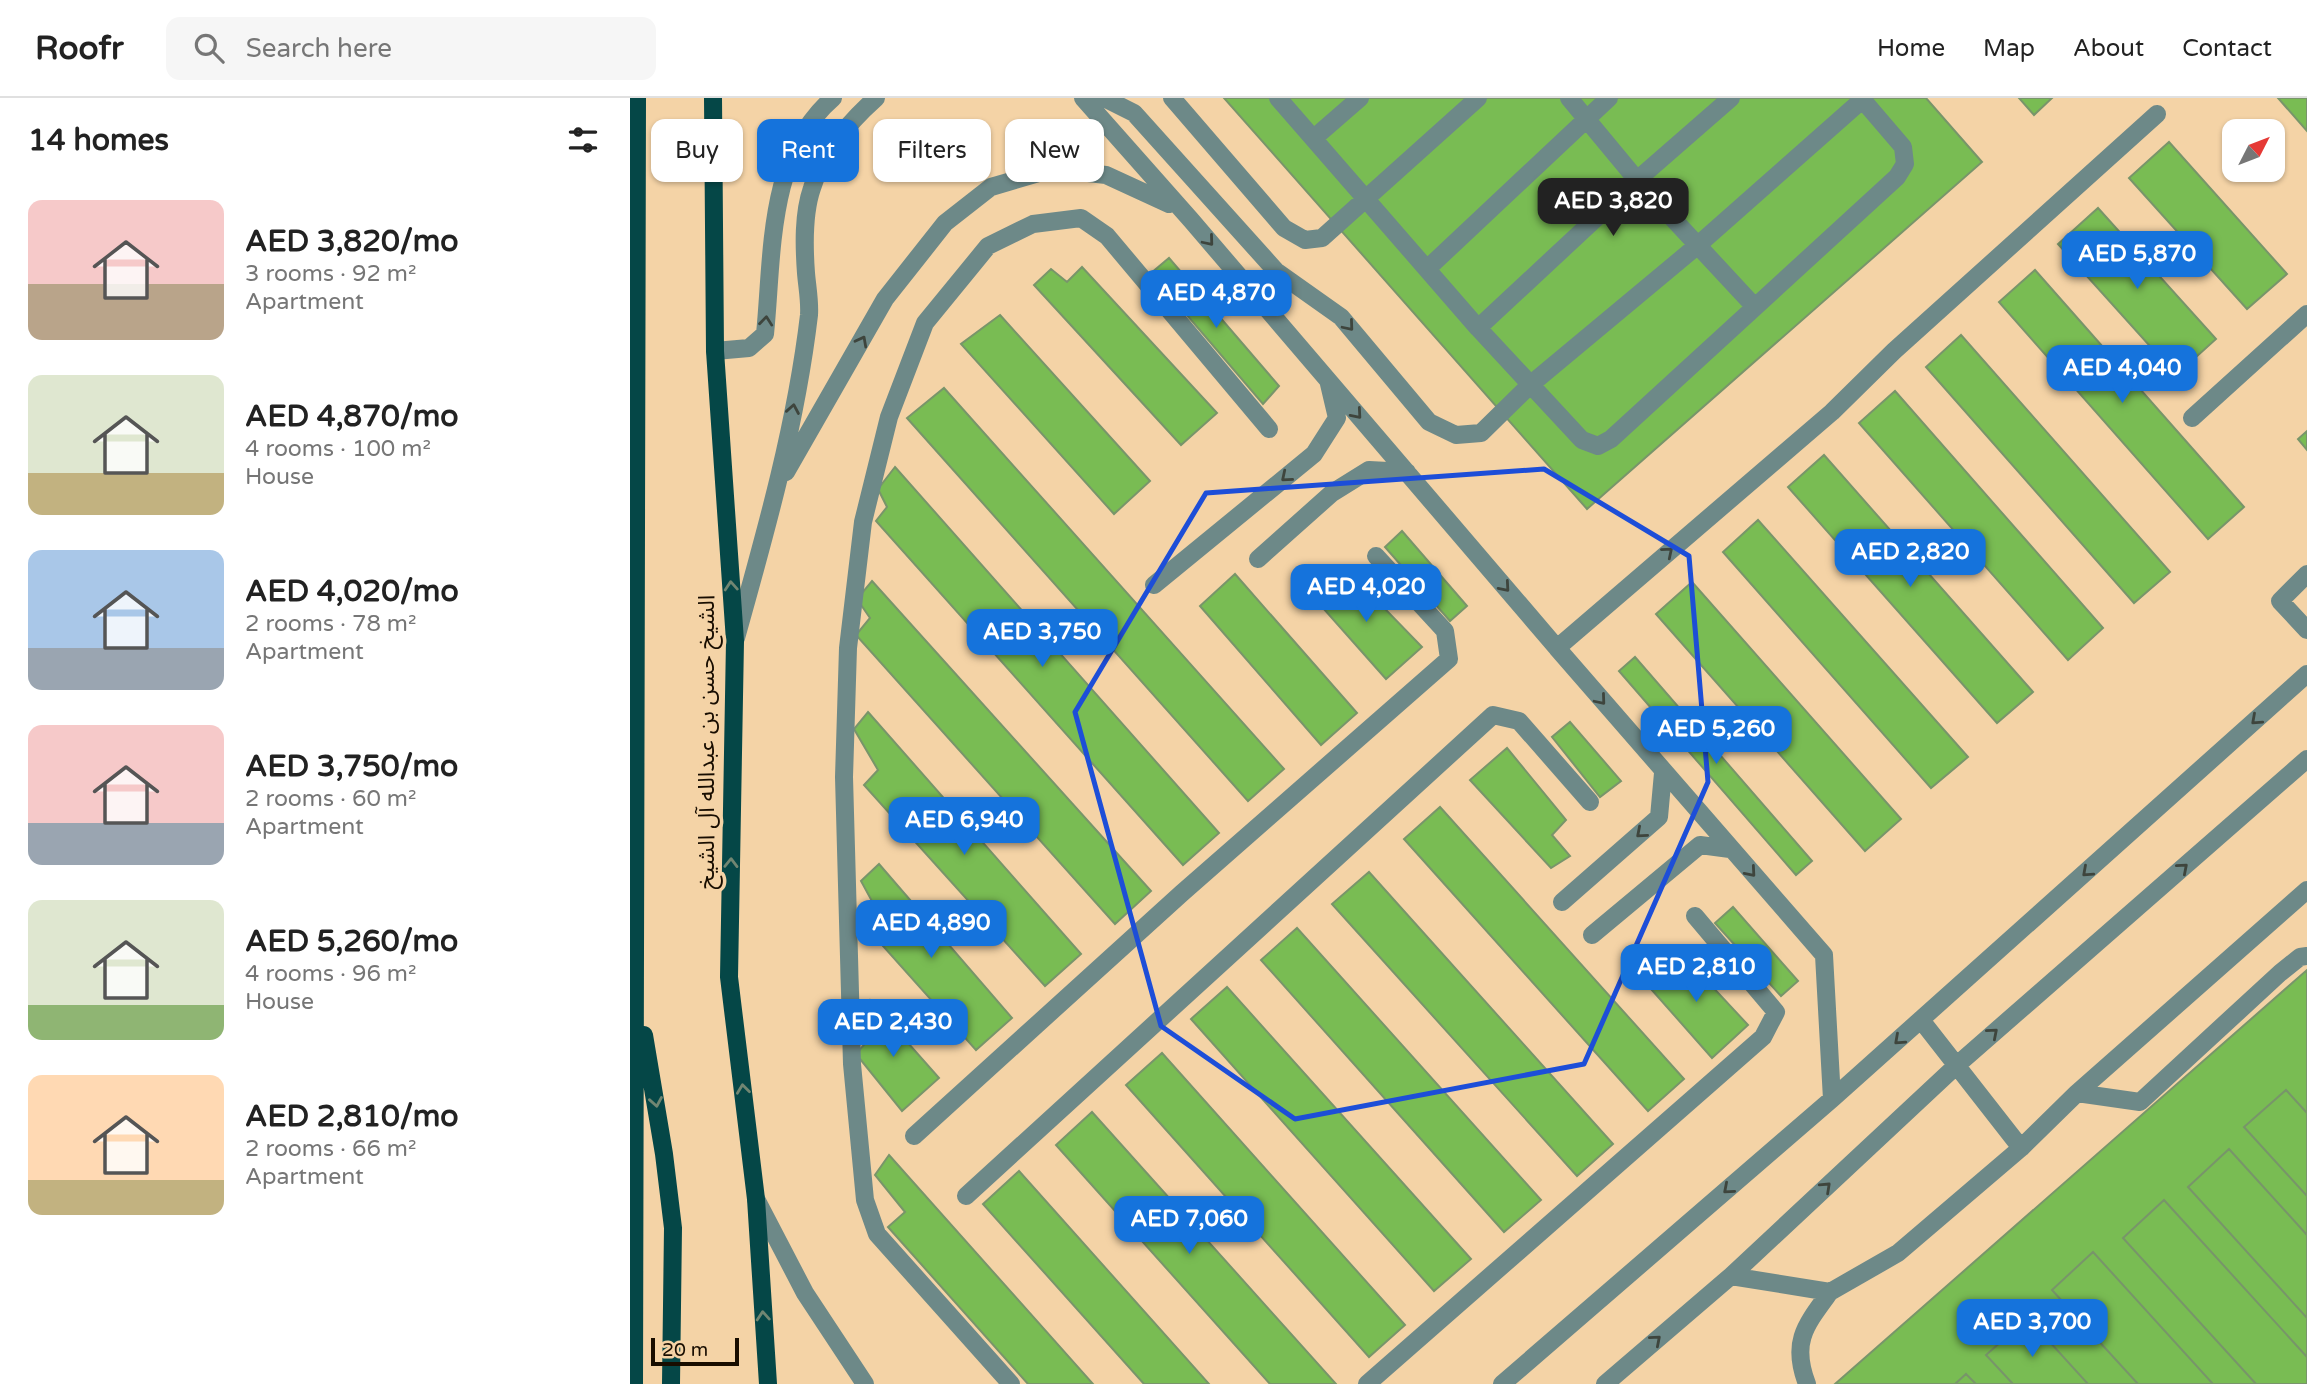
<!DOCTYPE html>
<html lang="en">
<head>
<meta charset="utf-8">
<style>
  :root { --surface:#fff; --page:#f6f6f6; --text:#222; --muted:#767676; --line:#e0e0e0; --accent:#1573dc }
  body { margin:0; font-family:"Varela Round","Noto Sans Arabic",sans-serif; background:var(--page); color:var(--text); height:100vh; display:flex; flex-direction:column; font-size:26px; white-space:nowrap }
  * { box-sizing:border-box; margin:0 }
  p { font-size:23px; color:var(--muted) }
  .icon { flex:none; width:38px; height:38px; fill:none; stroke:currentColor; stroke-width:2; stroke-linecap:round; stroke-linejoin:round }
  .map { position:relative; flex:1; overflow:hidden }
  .details { display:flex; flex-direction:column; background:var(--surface); width:630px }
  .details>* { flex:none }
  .guide { position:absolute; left:21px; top:21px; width:665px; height:63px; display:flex; gap:14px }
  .needle { width:46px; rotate:48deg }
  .controls { position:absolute; left:1592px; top:21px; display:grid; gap:14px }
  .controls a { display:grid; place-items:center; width:63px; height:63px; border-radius:14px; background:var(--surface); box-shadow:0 2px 5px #0004; font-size:35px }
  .scale { position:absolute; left:21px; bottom:18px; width:88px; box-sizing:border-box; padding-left:7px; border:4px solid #180d00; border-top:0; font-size:19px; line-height:24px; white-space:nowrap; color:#180d00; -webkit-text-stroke:5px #f4d3a6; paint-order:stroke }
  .price { position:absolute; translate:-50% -60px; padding:0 16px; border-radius:14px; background:var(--accent); color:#fff; font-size:23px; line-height:46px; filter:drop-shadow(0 2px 4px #0008) }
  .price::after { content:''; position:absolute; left:50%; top:42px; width:21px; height:16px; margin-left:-10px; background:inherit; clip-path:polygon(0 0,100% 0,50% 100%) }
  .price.active { background:#222; color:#fff }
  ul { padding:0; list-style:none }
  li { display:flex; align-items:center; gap:21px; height:175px; padding:0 28px }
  li span { display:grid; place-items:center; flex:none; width:196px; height:140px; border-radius:14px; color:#555 }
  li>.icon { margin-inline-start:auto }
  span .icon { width:84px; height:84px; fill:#fffc; stroke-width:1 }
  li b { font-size:30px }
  h2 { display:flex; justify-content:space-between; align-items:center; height:84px; padding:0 28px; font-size:30px }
  .pill { padding:0 24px; border-radius:14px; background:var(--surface); box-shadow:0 2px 5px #0004; font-size:24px; line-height:63px }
  .pill.active { background:var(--accent); color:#fff }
  header { display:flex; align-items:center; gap:42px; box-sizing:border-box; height:98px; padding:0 35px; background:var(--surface); border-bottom:2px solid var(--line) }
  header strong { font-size:33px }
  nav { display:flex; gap:38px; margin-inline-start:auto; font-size:24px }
  .search { width:490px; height:63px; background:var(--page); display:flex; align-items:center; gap:18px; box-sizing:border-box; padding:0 24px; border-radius:14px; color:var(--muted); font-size:26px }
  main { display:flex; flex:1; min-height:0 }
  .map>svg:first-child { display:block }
  .building { fill:#79bc53; stroke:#78956a; stroke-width:2 }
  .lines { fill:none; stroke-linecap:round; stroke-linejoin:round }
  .minor { stroke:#6d8988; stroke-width:18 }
  .major { stroke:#054747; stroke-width:18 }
  .oneway { stroke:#3e453d }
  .oneway2 { stroke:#718672 }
  .marked { fill:none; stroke:#1d4ed8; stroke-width:5; stroke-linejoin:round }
  .labels { text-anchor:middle; stroke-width:7; stroke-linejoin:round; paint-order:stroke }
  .street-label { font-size:23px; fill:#180d00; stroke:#f4d3a6 }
</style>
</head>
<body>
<header>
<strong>Roofr</strong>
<div class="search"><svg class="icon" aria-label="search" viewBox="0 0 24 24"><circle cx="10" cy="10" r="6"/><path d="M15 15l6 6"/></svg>Search here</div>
<nav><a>Home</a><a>Map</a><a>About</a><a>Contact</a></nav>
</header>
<main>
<section class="details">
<h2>14 homes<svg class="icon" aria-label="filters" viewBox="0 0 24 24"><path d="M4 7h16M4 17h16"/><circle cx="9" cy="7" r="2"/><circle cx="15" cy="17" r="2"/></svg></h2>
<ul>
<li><span style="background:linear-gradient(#f6c9c9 60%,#b9a48a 0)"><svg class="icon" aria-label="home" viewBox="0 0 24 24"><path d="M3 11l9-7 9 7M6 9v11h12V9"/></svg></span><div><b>AED 3,820/mo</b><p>3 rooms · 92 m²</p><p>Apartment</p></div></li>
<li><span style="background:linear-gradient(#dfe7d0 70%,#c2b280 0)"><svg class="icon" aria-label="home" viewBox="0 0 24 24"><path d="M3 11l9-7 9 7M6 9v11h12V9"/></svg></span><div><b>AED 4,870/mo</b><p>4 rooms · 100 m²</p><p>House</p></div></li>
<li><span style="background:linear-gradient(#a9c7e8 70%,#9aa5b1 0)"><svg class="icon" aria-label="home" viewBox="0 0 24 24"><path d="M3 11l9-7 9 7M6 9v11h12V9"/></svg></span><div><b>AED 4,020/mo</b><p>2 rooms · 78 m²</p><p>Apartment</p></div></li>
<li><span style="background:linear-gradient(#f6c9c9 70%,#9aa5b1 0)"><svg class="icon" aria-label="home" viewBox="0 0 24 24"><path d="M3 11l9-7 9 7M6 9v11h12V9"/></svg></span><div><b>AED 3,750/mo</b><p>2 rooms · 60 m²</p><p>Apartment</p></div></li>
<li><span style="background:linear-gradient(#dfe7d0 75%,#8fb573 0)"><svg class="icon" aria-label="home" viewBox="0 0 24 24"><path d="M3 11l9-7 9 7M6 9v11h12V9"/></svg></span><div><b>AED 5,260/mo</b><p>4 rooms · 96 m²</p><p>House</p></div></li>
<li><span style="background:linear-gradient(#ffd9b3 75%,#c2b280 0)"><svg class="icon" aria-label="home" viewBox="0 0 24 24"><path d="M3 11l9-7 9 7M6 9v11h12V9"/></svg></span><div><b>AED 2,810/mo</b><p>2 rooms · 66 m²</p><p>Apartment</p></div></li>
</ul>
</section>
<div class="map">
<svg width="1677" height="1286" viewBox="0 0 1677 1286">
  <rect width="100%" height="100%" fill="#f4d3a6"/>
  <path class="building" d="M594,0h702l56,64 -395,347z
    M1389,0h33l-18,17z
    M1648,0h29v33z
    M1539,44l118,132 -40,35 -118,-131z
    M1468,110l118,131 -40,36 -118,-131z
    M539,160l110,128 -16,18 -112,-131z
    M452,169l135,146 -36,32 -147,-160 17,-16 16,13z
    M1405,172l209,237 -36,32 -209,-237z
    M370,217l150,166 -36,33 -153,-170z
    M1331,237l209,237 -36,31 -208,-236z
    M314,290l340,381 -36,32 -341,-383z
    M1265,293l208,237 -35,32 -209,-237z
    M1677,333v19l-9,-11z
    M1194,357l209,237 -36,31 -209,-236z
    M265,369l324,366 -36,32 -307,-344 11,-14 -9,-18z
    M1128,422l210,237 -37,31 -208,-236z
    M772,433l65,75 -17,15 -65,-74z
    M692,474l19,20 16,-12 65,67 -36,32 -79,-89z
    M605,476l122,139 -36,32 -121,-139z
    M242,483l279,310 -36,33 -259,-289 14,-17 -13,-19z
    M1062,484l209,237 -36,32 -209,-237z
    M1005,559l177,204 -16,14 -177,-204z
    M238,614l213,242 -36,32 -181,-201 14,-15 -24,-41z
    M940,624l51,59 -21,16 -48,-60z
    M877,650l59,72 -14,15 18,21 -19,12 -81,-88z
    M810,709l244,272 -36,32 -244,-272z
    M249,766l133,154 -36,32 -118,-132 15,-15 -12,-22z
    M739,774l244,272 -36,32 -245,-272z
    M1103,809l65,74 -17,15 -66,-73z
    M667,830l244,272 -37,32 -243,-272z
    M1050,854l68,73 -36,33 -68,-77z
    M1677,872v414h-472z
    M597,889l244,272 -37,32 -243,-272z
    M240,902l69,78 -37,33 -46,-57 14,-16 -12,-21z
    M532,955l243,272 -36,32 -243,-272z
    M1656,992l21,23v83l-63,-69z
    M462,1014l244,272h-66l-214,-239z
    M1599,1051l78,86v83l-119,-131z
    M259,1057l204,229h-65l-140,-157 17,-15 -30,-37z
    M389,1073l190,213h-65l-161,-180z
    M1534,1102l143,157v27h-51l-133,-146z
    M1463,1154l120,132h-75l-86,-94z
    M1398,1220l60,66h-75l-27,-29z
    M1336,1276l10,10h-21z"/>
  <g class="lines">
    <path class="minor" d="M453,0l108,122 366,428 275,-236 62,-61 263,-237
      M474,0l30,15 142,158 65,46 88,105 27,13 25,-2 49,-48 168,-140 164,-145
      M542,0l112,130 21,12 17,-2 156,-140
      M648,0l200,230 104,112 16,6 13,-7 286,-262 8,-13 -2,-17 -42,-49
      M939,0l68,82 117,126
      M684,40l46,-40
      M798,170l181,-170
      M848,230l159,-148 94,-82
      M85,253l34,-3 16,-14c8,-79 2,-179 68,-236
      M1562,320l115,-104
      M156,374l99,-173 60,-76 46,-36 61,-18 54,6 63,29
      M628,461l74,-66 37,-23 38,2
      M1677,476l-27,27 27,29
      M524,487l160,-131 23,-36 -8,-34
      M106,540c30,-107 60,-213 73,-323 1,-14 -2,-29 -3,-42 -2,-27 -3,-59 6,-85 11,-36 36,-65 64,-90
      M927,550l267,307 8,144
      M932,804l97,-85 4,-44
      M962,837l108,-90 30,4
      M1291,922l100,128
      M1447,995l63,9 140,-129 20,-16 7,-1
      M284,1038l268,-243 267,-234 -4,-28 -69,-75
      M336,1098l527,-481 26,6 71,81
      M126,1101l49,94 60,91
      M1101,1178l99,16 68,-39 123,-105 56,-55 230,-203
      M381,1286l-134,-150 -12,-34 -13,-136 -8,-287 4,-129 15,-126 26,-105 36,-94 63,-77 45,-22 48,-6 26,18 162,193
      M737,1286l396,-347 13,-25 -81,-96
      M872,1286l330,-285 475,-425
      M975,1286l126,-108 226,-211 350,-306
      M1177,1286c-16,-42 -2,-58 23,-92"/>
    <path class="major" d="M83,0l2,253 20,290 -6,336 27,222 12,185
      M14,937l20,119 9,74 -2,156
      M4,1286l3,-1286"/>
  </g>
  <defs><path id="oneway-chevron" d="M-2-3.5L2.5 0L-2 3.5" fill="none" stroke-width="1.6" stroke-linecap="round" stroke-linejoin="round" transform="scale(1.75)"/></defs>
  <g class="oneway">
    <use href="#oneway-chevron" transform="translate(579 143) rotate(50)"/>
    <use href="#oneway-chevron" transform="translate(136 223) rotate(-84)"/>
    <use href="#oneway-chevron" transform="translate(719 228) rotate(50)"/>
    <use href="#oneway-chevron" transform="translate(232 243) rotate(-62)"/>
    <use href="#oneway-chevron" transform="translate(163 311) rotate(-80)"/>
    <use href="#oneway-chevron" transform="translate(727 316) rotate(49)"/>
    <use href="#oneway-chevron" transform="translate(656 379) rotate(140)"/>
    <use href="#oneway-chevron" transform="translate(1038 454) rotate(-40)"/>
    <use href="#oneway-chevron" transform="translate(875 489) rotate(49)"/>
    <use href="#oneway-chevron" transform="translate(971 602) rotate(50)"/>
    <use href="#oneway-chevron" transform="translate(1626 622) rotate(138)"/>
    <use href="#oneway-chevron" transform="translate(1011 735) rotate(139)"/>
    <use href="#oneway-chevron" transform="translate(1553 770) rotate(-41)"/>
    <use href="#oneway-chevron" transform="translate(1121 774) rotate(49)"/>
    <use href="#oneway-chevron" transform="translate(1457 774) rotate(138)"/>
    <use href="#oneway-chevron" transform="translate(1363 935) rotate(-41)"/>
    <use href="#oneway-chevron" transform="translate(1269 942) rotate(138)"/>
    <use href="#oneway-chevron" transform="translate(1196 1089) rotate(-43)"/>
    <use href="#oneway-chevron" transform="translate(1098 1091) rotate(139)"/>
    <use href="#oneway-chevron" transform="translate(1026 1242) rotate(-41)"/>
  </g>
  <g class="oneway2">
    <use href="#oneway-chevron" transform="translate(101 488) rotate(-94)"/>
    <use href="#oneway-chevron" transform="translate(101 765) rotate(-89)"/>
    <use href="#oneway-chevron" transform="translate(113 991) rotate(-97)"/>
    <use href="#oneway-chevron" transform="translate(26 1004) rotate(80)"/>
    <use href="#oneway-chevron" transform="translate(133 1218) rotate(-94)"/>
  </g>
  <path class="marked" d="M914,371l145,87 19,226 -124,282 -289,55 -134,-93 -86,-314 131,-219z"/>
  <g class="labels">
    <g class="street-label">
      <text transform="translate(76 644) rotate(-90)" y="8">الشيخ حسن بن عبدالله آل الشيخ</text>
    </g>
  </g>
</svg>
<div class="controls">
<a><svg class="needle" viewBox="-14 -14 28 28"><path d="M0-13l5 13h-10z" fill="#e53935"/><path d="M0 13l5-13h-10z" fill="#767676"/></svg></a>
</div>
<div class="scale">20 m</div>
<b class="price active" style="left:983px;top:140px">AED 3,820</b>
<b class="price" style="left:1507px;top:193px">AED 5,870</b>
<b class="price" style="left:586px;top:232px">AED 4,870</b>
<b class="price" style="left:1492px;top:307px">AED 4,040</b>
<b class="price" style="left:1280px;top:491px">AED 2,820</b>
<b class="price" style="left:736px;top:526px">AED 4,020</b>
<b class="price" style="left:412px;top:571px">AED 3,750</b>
<b class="price" style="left:1086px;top:668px">AED 5,260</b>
<b class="price" style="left:334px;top:759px">AED 6,940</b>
<b class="price" style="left:301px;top:862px">AED 4,890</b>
<b class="price" style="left:1066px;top:906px">AED 2,810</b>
<b class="price" style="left:263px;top:961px">AED 2,430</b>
<b class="price" style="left:559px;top:1158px">AED 7,060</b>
<b class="price" style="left:1402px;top:1261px">AED 3,700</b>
<div class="guide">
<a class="pill">Buy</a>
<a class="pill active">Rent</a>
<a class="pill">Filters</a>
<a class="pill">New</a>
</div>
</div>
</main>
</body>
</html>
